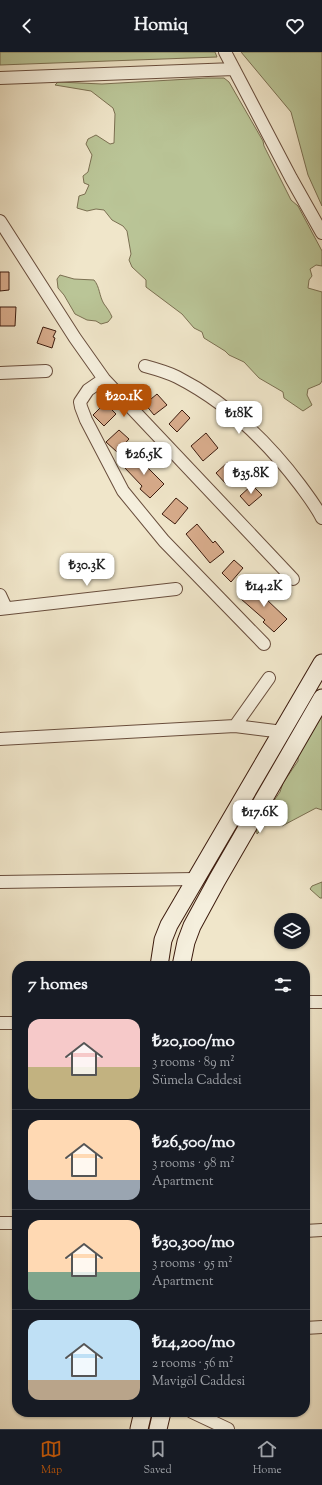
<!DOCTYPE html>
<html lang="en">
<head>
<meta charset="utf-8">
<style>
  :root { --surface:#171b24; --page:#242831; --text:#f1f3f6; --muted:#9ea1a6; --line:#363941; --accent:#b45309 }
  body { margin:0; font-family:"Sorts Mill Goudy",serif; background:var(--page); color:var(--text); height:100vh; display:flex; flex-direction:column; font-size:15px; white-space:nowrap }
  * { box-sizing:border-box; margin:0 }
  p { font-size:13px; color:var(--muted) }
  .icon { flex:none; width:22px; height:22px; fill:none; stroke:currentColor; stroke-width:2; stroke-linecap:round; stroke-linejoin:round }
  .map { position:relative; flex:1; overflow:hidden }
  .panel { position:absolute; left:12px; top:909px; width:298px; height:456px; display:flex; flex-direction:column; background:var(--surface); border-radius:16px; box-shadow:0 1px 3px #0004 }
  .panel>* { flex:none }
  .buttons { position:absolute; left:274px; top:861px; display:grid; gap:8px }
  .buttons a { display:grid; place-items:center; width:36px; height:36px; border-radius:50%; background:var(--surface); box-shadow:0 1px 3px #0004; font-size:20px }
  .price { position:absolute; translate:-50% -34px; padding:0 9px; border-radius:8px; background:#fff; color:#222; font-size:13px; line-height:26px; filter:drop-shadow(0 1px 2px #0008) }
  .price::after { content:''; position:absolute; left:50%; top:24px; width:12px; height:9px; margin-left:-6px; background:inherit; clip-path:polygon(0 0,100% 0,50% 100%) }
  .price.current { background:var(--accent); color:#fff }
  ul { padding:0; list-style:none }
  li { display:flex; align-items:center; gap:12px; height:100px; padding:0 16px }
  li+li { border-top:1px solid var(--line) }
  li span { display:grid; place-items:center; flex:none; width:112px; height:80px; border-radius:12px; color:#555 }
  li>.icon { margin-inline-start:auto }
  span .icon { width:48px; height:48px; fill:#fffc; stroke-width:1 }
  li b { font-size:17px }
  h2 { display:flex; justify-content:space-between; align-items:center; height:48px; padding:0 16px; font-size:17px }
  header { display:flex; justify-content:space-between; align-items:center; height:52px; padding:0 16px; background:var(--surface); font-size:18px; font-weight:700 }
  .dock { display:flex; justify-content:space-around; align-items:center; height:56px; border-top:1px solid var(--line); background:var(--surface); font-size:11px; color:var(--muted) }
  .dock a { display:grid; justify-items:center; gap:2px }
  .dock .current { color:var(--accent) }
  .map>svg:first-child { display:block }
  .green { fill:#bac597; stroke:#7b7052 }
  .building { fill:#d8ac8c; stroke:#3c1b0e }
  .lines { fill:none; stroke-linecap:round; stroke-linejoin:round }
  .minor-casing { stroke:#694e3d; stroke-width:14 }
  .secondary-casing { stroke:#3c1b0e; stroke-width:19 }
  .minor { stroke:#f5efdd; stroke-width:12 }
  .secondary { stroke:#f5efdd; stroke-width:17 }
</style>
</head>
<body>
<header><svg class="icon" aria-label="back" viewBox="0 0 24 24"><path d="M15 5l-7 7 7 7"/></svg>Homiq<svg class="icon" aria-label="heart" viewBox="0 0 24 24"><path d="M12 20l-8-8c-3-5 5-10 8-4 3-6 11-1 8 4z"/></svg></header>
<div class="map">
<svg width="322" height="1377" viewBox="0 0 322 1377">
  <rect width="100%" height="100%" fill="#f0e6ca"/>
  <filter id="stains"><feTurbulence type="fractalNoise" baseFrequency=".005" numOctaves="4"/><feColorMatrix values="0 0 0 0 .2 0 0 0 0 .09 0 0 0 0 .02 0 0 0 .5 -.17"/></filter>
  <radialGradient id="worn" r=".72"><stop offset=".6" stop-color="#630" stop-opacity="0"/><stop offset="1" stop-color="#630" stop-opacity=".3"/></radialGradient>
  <path class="green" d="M0,0h215l2,5 -217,8z
    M241,0h81v154l-14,-31 -17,-63z
    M207,26h17l5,4 34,59 1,5 27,54 7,6 24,45v15l-6,-1 -6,4 2,7 -3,4 -1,8 14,4v89l-2,3 -12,5 -1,6 5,10 -9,6 -19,-13 -1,-6 -24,-14 -15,-16 -15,-7 -4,-4 -21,-13 -2,-6 -8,-4 -12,-14 -36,-27v-7l-14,-13 -3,-7 2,-6 -4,-23 -4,-5 -11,-6 -8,-10 -8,-1 -9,2 -10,-3 2,-12 6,-2 4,-9 -5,-2 -1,-7 5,-4 4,-17 -6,-11 2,-5 8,-4 14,9 4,-1 1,-29 -2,-6 -22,-17 -36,-6 3,-3 44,2z
    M60,223l14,4 20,1c6,7 5,16 10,24 3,4 6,8 8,13l-4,5 -7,2 -5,-3 -9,-1 -12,-6 -11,-19 -6,-7 -1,-9z
    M322,658v100l-6,-2 -34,18 -1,-6 -6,-4 -18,18 -1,-8 24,-34 3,-9 15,-22v-7z
    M322,830v16h-2l-10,-9 2,-3z"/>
  <path class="building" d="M0,220h9v18l-9,1z
    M0,255h16l-1,19h-15z
    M43,275l13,4 -3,6 2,1 -3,10 -15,-5z
    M157,342l10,11 -13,10 -9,-11z
    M105,351l11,11 -12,12 -11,-11z
    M182,358l8,8 -13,14 -8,-8z
    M119,378l10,9 -12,13 -11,-10z
    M206,381l12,15 -15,13 -12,-15z
    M138,402l9,9 -2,2 19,19 -14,14 -10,-9 2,-3 -18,-19z
    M228,410l10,11 -12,11 -10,-11z
    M252,433l10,10 -13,11 -9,-10z
    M176,446l12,10 -13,16 -13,-10z
    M197,472l16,19 2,-2 9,11 -14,11 -24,-29z
    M234,508l9,8 -12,14 -9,-9z
    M255,532l12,12 -2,2 22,21 -13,13 -11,-10 2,-2 -24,-21z"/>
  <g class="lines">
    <g class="minor-casing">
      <path id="minor" d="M225,0l66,126 31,55
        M0,26l234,-9
        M0,169l75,117 29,41 189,200
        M145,314c11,3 22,6 32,11 49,25 90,64 123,108 8,11 16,21 22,33
        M0,321l46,-2
        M104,327l-16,11 -8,12 1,5 5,13 37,71 41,50 100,103
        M0,543l6,13
        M0,557l176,-20
        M235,674l34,-48
        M0,687l235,-13 48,6
        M0,830l195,-3
        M305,950h17
        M0,971h17
        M0,1171h16
        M305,1179l17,-1
        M305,1276l17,-1
        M192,1360l36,17"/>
    </g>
    <g class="secondary-casing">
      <path id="secondary" d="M159,914l4,-26 6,-15 153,-262
        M181,914l5,-24 6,-16 25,-46 105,-182
        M139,1377l4,-17
        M158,1377l4,-17"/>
    </g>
    <use href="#minor" class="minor"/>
    <use href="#secondary" class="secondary"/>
  </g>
  <rect width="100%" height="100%" filter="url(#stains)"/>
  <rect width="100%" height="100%" fill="url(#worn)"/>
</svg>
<div class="buttons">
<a><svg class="icon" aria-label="layers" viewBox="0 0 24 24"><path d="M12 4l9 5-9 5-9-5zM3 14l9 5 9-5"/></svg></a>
</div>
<b class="price current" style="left:124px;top:366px">₺20.1K</b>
<b class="price" style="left:239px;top:383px">₺18K</b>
<b class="price" style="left:144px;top:424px">₺26.5K</b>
<b class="price" style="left:251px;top:443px">₺35.8K</b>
<b class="price" style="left:87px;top:535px">₺30.3K</b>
<b class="price" style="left:264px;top:556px">₺14.2K</b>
<b class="price" style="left:260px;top:782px">₺17.6K</b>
<section class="panel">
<h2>7 homes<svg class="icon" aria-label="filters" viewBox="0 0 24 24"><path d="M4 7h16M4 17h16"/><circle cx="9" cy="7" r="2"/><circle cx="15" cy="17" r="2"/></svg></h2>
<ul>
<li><span style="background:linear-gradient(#f6c9c9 60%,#c2b280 0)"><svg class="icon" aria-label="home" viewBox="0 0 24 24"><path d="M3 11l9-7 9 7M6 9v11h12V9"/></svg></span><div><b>₺20,100/mo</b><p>3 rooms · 89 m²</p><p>Sümela Caddesi</p></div></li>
<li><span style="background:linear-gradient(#ffd9b3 75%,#9aa5b1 0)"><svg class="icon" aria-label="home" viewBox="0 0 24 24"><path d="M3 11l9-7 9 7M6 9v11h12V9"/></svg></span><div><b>₺26,500/mo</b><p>3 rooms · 98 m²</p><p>Apartment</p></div></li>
<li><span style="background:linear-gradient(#ffd9b3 65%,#7fa58c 0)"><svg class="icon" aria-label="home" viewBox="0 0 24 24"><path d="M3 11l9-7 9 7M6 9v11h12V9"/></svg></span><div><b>₺30,300/mo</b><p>3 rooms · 95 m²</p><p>Apartment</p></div></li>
<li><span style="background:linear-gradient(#bfe0f5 75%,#b9a48a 0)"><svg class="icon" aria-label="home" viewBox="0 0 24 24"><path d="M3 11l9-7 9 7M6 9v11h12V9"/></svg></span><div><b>₺14,200/mo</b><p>2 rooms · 56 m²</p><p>Mavigöl Caddesi</p></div></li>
</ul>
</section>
</div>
<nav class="dock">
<a class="current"><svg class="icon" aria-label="map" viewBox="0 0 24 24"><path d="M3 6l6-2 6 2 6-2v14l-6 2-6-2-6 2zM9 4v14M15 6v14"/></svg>Map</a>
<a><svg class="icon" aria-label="saved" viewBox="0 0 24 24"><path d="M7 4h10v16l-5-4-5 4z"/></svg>Saved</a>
<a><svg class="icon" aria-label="home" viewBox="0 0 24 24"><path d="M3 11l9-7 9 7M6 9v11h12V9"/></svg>Home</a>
</nav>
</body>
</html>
